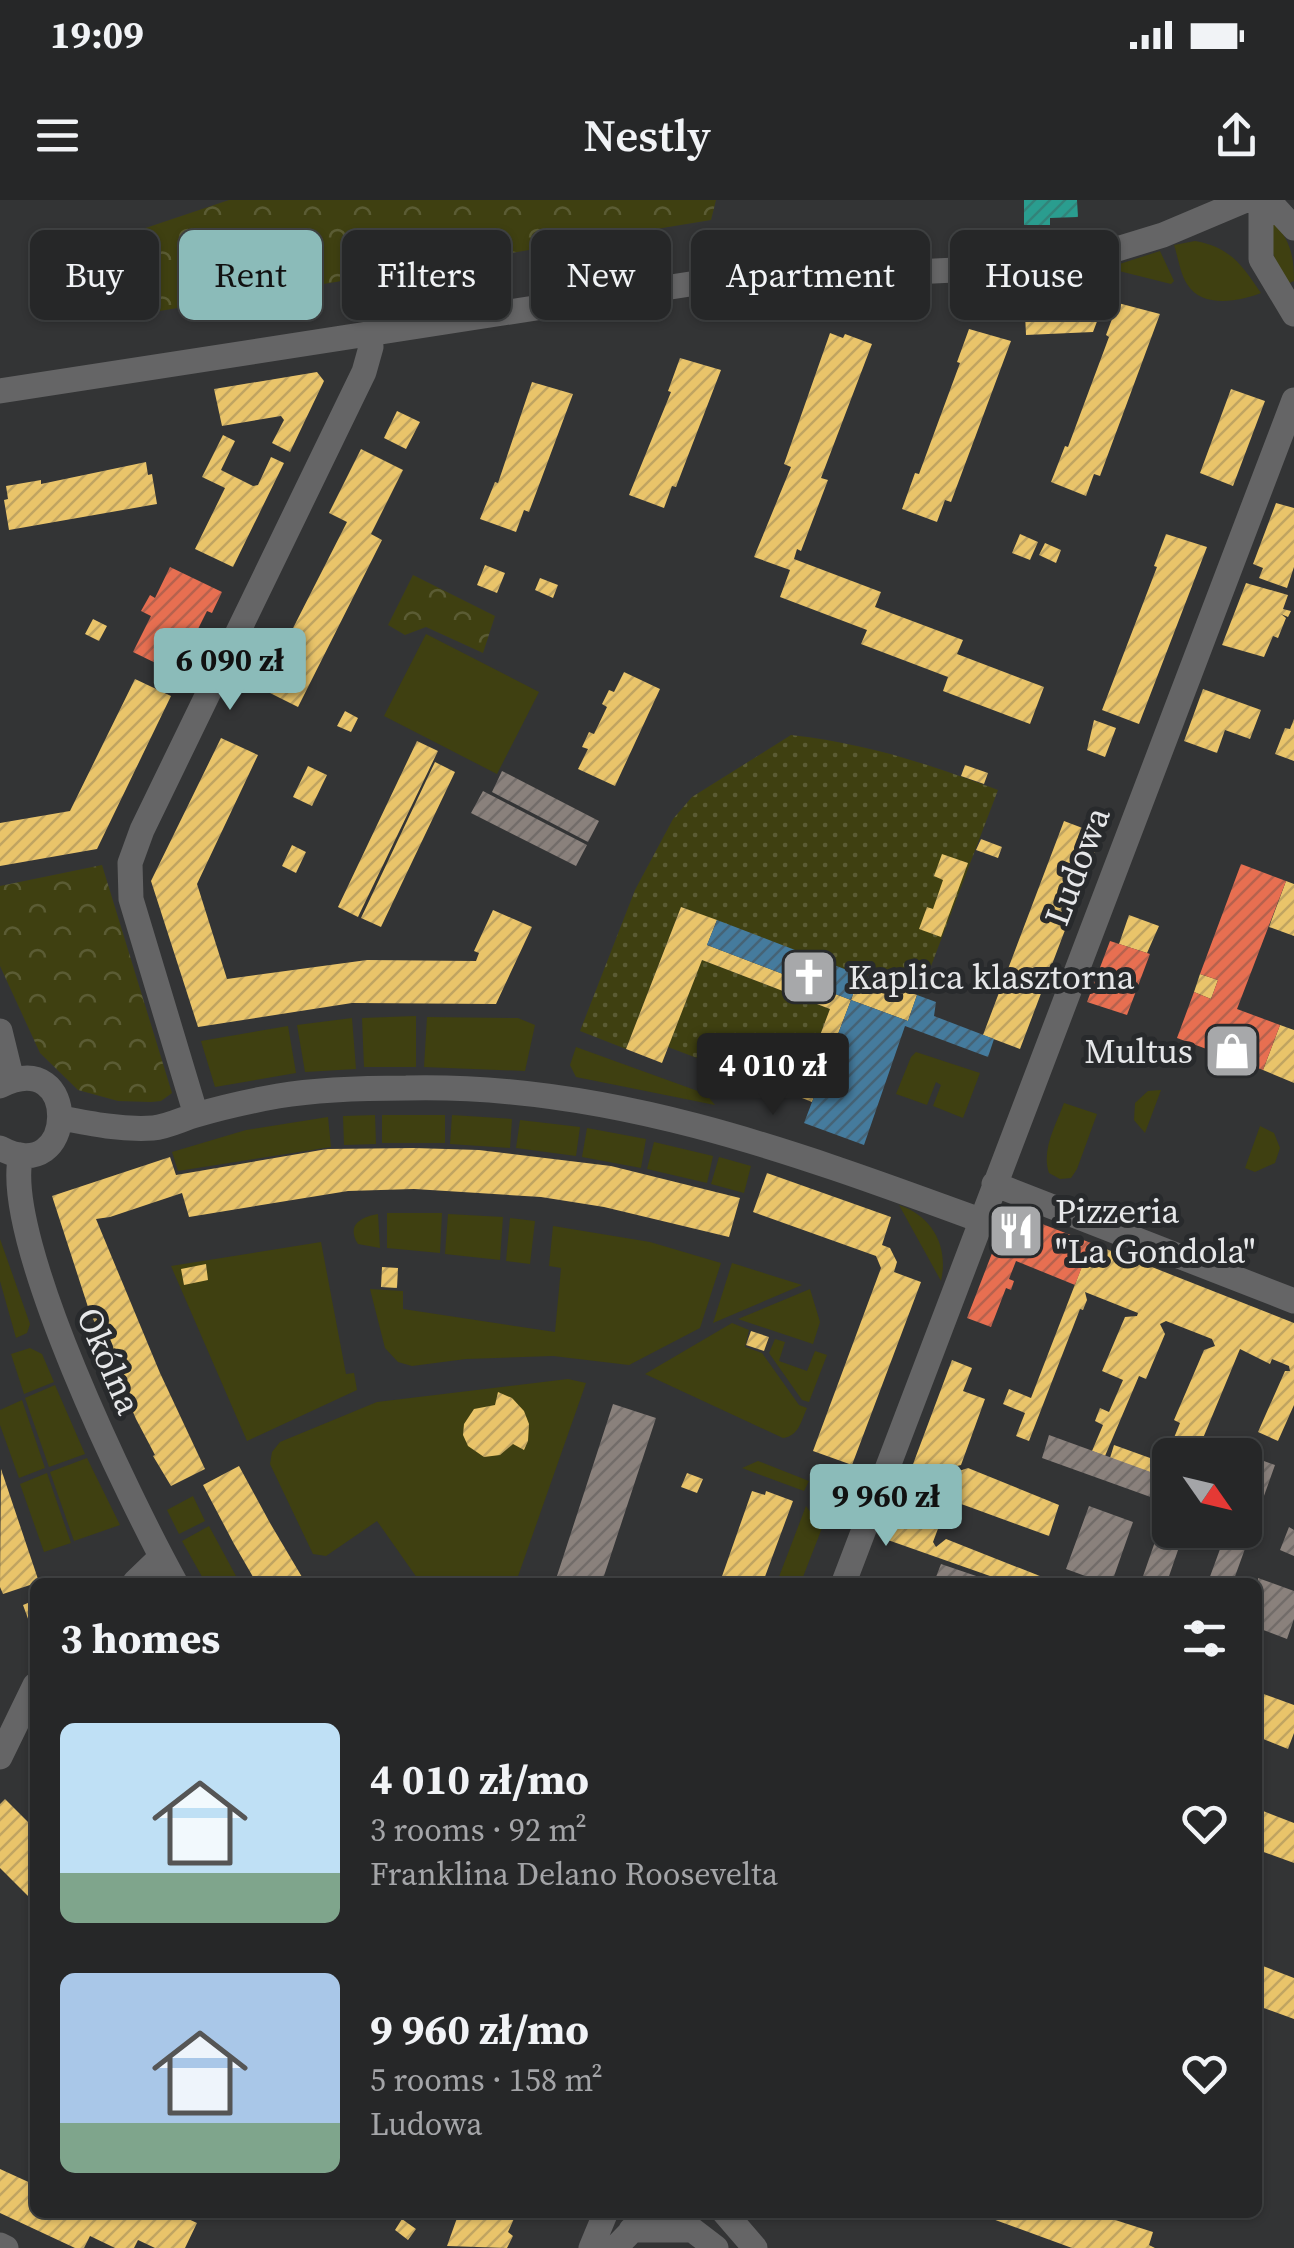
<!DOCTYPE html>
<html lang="en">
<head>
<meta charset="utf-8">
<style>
  :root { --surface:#262728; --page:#2e2f30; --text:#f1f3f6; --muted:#a4a5a8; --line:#424445; --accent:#8bbbb9 }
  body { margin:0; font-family:"Source Serif 4",serif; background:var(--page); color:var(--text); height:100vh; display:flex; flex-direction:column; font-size:38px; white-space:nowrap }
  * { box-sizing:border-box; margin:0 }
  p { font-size:32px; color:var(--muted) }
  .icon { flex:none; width:55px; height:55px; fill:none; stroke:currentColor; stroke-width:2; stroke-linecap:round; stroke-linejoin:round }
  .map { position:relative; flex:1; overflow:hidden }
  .panel { position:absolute; left:30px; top:1378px; width:1232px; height:640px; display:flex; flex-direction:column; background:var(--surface); border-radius:15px; box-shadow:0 2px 8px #0004,0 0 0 2px var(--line) }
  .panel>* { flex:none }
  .top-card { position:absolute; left:30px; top:30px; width:1235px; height:90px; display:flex; gap:20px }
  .needle { width:65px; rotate:124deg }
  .buttons { position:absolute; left:1152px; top:1238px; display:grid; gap:20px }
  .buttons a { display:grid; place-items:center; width:110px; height:110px; border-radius:15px; background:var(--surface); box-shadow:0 2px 8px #0004,0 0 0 2px var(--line); font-size:50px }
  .price { position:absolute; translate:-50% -85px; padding:0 22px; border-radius:10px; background:var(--accent); color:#111; font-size:32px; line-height:65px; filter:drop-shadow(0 2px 5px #0008) }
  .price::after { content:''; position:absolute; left:50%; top:60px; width:30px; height:22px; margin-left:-15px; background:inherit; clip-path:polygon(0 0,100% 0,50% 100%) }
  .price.active { background:#222; color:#fff }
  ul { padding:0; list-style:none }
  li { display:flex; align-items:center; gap:30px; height:250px; padding:0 30px }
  li span { display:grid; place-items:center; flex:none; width:280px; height:200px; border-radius:15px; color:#555 }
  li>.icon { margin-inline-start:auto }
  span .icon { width:120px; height:120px; fill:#fffc; stroke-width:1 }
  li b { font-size:42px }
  h2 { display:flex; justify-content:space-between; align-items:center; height:120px; padding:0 30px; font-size:42px }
  .pill { padding:0 35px; border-radius:15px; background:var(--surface); box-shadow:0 2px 8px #0004,0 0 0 2px var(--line); font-size:35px; line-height:90px }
  .pill.active { background:var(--accent); color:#111 }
  .status { display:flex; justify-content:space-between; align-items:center; height:70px; padding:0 50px; background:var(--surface); direction:ltr }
  .status svg { height:28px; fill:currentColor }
  header { display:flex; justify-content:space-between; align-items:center; height:130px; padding:0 30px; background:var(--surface); font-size:45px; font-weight:600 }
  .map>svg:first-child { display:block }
  .grass { fill:#3f4011 }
  .forest { fill:url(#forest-crowns) }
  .garden { fill:url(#garden-dots) }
  .homes { fill:url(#homes-hatch) }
  .shops { fill:url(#shops-hatch) }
  .schools { fill:url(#schools-hatch) }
  .public { fill:url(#public-hatch) }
  .industry { fill:url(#industry-hatch) }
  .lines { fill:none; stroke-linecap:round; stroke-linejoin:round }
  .minor { stroke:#656566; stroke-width:25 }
  .labels { text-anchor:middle; stroke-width:10; stroke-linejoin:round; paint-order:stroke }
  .street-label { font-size:35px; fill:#e6e7e9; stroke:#282a2c }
  .poi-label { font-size:35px; fill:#e6e7e9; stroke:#282a2c; text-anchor:start }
</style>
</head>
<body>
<div class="status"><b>19:09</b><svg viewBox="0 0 49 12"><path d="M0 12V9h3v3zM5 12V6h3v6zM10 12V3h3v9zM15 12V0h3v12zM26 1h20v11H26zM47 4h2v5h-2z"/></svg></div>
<header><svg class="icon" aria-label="menu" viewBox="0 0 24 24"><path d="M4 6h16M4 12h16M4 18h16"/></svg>Nestly<svg class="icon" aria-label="share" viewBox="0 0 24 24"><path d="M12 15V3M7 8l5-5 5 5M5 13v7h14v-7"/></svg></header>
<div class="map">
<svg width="1294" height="2048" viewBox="0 0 1294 2048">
  <defs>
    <pattern id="forest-crowns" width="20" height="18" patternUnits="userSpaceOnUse" patternTransform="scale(2.5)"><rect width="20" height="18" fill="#3f4011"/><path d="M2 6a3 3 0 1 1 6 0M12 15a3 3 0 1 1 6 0" fill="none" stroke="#5b5c34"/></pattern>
    <pattern id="garden-dots" width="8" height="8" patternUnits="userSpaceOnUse" patternTransform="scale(2.5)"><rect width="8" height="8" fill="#3f4011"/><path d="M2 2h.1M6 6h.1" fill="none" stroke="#5b5c34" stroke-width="1.8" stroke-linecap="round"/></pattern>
    <pattern id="homes-hatch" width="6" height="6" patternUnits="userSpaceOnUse" patternTransform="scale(2.5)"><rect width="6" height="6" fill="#e9c46a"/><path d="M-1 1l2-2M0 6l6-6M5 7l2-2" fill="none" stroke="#c0a461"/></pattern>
    <pattern id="shops-hatch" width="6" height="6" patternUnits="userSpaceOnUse" patternTransform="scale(2.5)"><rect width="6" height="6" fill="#e76f51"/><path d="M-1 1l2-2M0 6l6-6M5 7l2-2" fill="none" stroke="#b6624e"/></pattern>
    <pattern id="schools-hatch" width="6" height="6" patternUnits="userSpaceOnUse" patternTransform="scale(2.5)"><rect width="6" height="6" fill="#2a9d8f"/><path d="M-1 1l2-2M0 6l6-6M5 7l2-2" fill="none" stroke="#328379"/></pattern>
    <pattern id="public-hatch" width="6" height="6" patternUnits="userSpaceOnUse" patternTransform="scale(2.5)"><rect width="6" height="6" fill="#457b9d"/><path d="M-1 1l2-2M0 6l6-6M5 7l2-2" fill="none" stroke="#456376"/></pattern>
    <pattern id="industry-hatch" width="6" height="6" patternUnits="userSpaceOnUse" patternTransform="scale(2.5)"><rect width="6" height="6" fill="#8a817c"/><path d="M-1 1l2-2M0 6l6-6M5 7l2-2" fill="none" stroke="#726c69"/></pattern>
  </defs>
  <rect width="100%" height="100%" fill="#333435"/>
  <path class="grass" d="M1272,21c18,18 22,34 22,60l-11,5 -14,-46z
    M1195,41c35,6 47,24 66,52 -21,8 -59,16 -74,-9 -7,-11 -9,-27 -13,-39z
    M1160,51l14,30 -3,3 -64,-16z
    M426,434l113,58 -42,82 -113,-58z
    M416,816v51h-52l-2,-49z
    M427,817l91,1 17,7 -10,46 -101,-4z
    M352,818l4,51 -51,3 -8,-47z
    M288,826l8,47 -81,14 -14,-46z
    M576,847l130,47 9,11 -139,-28 -6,-12z
    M916,852l64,21 -17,45 -30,-12 8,-21 -5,-3 -9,23 -31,-11 15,-37z
    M1161,890l-16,43 -11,-13 1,-17 13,-12z
    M1064,903l33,11 -20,55 -6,9 -11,1 -11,-6c-8,-23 7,-48 15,-70z
    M375,915l1,29 -32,1 -1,-29z
    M382,915h63v28h-63z
    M452,915l60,4 -2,29 -60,-4z
    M328,917l3,30 -153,24 -6,-19 74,-22z
    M520,920l60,7 -4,29 -60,-8z
    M1260,926l14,7 6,15 -5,15 -20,9 -10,-4z
    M587,928l59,11 -5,29 -59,-11z
    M654,942l59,14 -6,27 -60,-14z
    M719,957l32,9 -7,27 -33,-9z
    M899,1005c33,11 50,41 42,76z
    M387,1013h55l-2,40 -53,-5z
    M378,1014l2,34 -22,-4c-12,-19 3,-27 20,-30z
    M448,1014l55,3 -3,43 -55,-6z
    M510,1018l25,3 -5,43 -24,-3z
    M553,1026l97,16 71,21 -21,65 -71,37 -76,-9 -87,3 -54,7 -14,-4 -13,-14 -15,-59 33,2v18l152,23 6,-64 -12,-2z
    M0,1039l30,85 -3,9 -11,5 -16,-57z
    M321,1042l25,132 8,-1 3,17 -110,51 -76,-175z
    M732,1063l70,22 -89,38z
    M810,1089l10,33 -7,22 -75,-25z
    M732,1123l17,7 -4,17 17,6 37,52 8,3c-6,13 -8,28 -24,30l-138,-64z
    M775,1139l10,3 -6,19 28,10 8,-20 12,4 -18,47 -7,-2 -33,-47z
    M30,1148l12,6 12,28 -30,12 -13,-40z
    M568,1179l18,4 -70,199h-96l-43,-61 -51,35 -13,-2 -43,-90 2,-12 8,-10 97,-40z
    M55,1185l30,69 -36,13 -24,-69z
    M22,1200l23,68 -26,10 -19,-53v-15z
    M87,1258l33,67 -46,16 -24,-69z
    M758,1261l51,20 -5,10 -62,-23z
    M47,1273l24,70 -27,9 -24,-68z
    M193,1296l12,25 -26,13 -12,-24z
    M806,1306l16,22 -21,54h-24z
    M209,1326l27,50 -11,6h-20l-23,-41z"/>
  <path class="forest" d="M229,0h487l-5,20 -618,102 -16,-71z
    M413,375l82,41 -12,37 -57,-26 -21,8 -17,-10z
    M102,665l70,228 -11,8 -10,1 -33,-1 -40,-11 -38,-37 -40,-87v-80z"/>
  <path class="garden" d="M791,535c78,9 134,28 207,55l-78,205 -29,-10v-3l-4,1 -27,-8 -179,-68 -55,142 -46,-18 55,-141 38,-71 19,-22z
    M702,760l128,49 -33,87 -129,-49z"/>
  <path class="homes" d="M1114,77l-21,55 -67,3 -2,-43 62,-3z
    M1118,103l42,11 -60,162 -6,-2 -8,22 -35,-14 14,-36 3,1 41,-110 -3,-2z
    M969,129l42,12 -60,161 -6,-2 -8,22 -35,-13 13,-36 4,1 41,-111 -3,-1z
    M830,133l13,5 2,-4 27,10 -51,134 7,2 -27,71 -4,-2 -3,10 87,33 -6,15 88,33 -6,14 87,33 -14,37 -87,-33 5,-14 -87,-33 6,-14 -87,-33 10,-27 -36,-13 37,-90 -7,-3z
    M680,158l41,12 -45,117 -4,-1 -8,22 -35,-13 42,-103 -3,-1z
    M317,172l7,9 -34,71 -18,-9 12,-23 -3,-4 -59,10 -8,-37z
    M532,182l41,12 -44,118 -5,-2 -8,22 -36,-13 15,-37 3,1z
    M1231,189l34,12 -32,85 -33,-13z
    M397,211l23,11 -14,27 -22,-11z
    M223,235l12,6 -14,29 32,16 5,-1 13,-28 13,6 -51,104 -38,-18 30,-61 -23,-11z
    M361,249l42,21 -32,64 11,6 -84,167 -36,-18 85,-167 -18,-9z
    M146,262l2,13 4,-1 5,30 -148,26 -5,-30 4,-1 -2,-13 35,-6v4z
    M1276,303l18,5v59l-7,21 -28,-10 4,-10 -10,-4z
    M1020,334l18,8 -8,18 -18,-7z
    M1166,334l41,13 -68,177 -37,-14 55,-143 -3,-1z
    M1045,343l16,7 -5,13 -17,-8z
    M485,365l20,8 -8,20 -20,-8z
    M540,378l18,7 -5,13 -18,-8z
    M1246,383l42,12 -5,14 8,2 -3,6 -7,-3 5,4 -8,20 -5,-2 -9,21 -42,-12z
    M93,419l14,7 -8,15 -14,-7z
    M624,472l36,17 -45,97 -37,-17 10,-20 -6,-2 7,-15 5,2 13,-27 -5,-3 7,-14 5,2z
    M135,479l36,17 -74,153 -97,17v-43l70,-12z
    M1203,489l58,21 -11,29 -25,-9 -8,23 -33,-12z
    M345,511l13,7 -7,14 -14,-6z
    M1294,519v42l-19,-7 10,-26 5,1z
    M1094,520l22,8 -11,29 -18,-7z
    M221,538l37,17 -61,129 30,95 140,-19 109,1 3,-8 -5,-2 19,-41 39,17 -36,77 -144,-1 -154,24 -47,-146z
    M417,541l21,10 -80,166 -20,-10z
    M435,562l20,10 -74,155 -20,-9z
    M965,565l23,8 -4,11 -23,-8z
    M308,566l19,9 -15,31 -19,-9z
    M1064,621l37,14 -81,214 -37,-14z
    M981,639l21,8 -4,11 -22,-8z
    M292,645l14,7 -10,21 -14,-7z
    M942,654l26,9 -27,74 -22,-8 8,-22 6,2 10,-29 -9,-4z
    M1286,681l8,3v52l-25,-9z
    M681,707l36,13 -10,25 144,55 -39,102 -15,-6 33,-87 -128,-49 -40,103 -36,-14z
    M1129,715l30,11 -12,27 -28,-9z
    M860,773l57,22 -9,26 -57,-21z
    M1200,774l18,6 -7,19 -17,-7z
    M1280,825l14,5v53l-31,-13z
    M414,948l65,2 132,16 129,32 -11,39 -125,-30 -63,-10 -127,-8 -66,2 -159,26 -7,-24 -72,24 -14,2 64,154 45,96 -34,17 -18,-30 2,-1 -19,-36 -48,-112 -36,-111 118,-39 6,18 151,-26z
    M767,973l124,44 -9,28 8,3 7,14 -3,10 27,10 -69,183 -39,-14 68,-183 -5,-12 -123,-44z
    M1091,1043l203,80v82l-16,36 -20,-9 27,-61h5l-1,-5 -17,-7 -2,5 -30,-15 -44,106 -13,-3 -2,3h-14l13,-32 -6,-3 30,-70 11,-4 -3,-7 -46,-18 -6,3 5,10 -19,45 -7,-3 -34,80 -13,-5 11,-26 -8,-4 5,-13 9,4 14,-32 -21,-9 23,-54 12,-1 1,-3 -53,-21 2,8 -4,10 -3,-1 -51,132 -13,-5 9,-23 -22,-9 6,-15 22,9z
    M206,1064l2,16 -24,5 -3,-16z
    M382,1067l16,1 -1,20 -16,-1z
    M751,1131l18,6 -5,14 -18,-6z
    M952,1160l20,8 -9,23 22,8 -24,66 -4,1 2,5 9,-3 91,37 -10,31 -96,-35 -2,-7 -18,48 3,5 10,-8 109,43h-48l-122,-43z
    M498,1192l14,6 12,13 5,13 -1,17 -4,9 -11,-6 -13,11 -16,2 -16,-11 -5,-11 1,-11 10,-15 21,-4z
    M1114,1245l50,18 -4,13 -50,-18z
    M239,1266l31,57 35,59h-49l-22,-38 -31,-59z
    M1,1269l38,113 -36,12 -3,-7z
    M687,1273l16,6 -6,14 -16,-6z
    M752,1291l13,4 1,-4 27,10 -30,81h-43z
    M35,1400v26l-4,1 -8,-22z
    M1258,1492l36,13v28l-6,16 -30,-12z
    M5,1599l30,30v74l-35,-35v-64z
    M1258,1609l36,14v40l-36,-13z
    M1258,1764l36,14v41l-36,-13z
    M0,1969l35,16v27h99l13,6 3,-6h23l24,11 -12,25h-30l-17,-8 -4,8h-19l-25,-12 -6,12h-9l-75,-35z
    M473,2012h44l-9,20 5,4 -6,12 -60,-2 10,-28 14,-2z
    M1090,2012l63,20 -4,13 6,3h-83l-96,-35z
    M402,2019l14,10 -8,11 -13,-10z"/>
  <path class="shops" d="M170,367l52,25 -10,21 -5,-2 -31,62 -43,-21 18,-36 -10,-5 9,-16 5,3z
    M1241,664l45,17 -49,128 43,16 -17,45 -86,-32 17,-46 17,7 7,-19 -18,-6z
    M1110,741l40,13 -23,61 -40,-13z
    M1014,1013l77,30 -16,42 -59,-24 -7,18 5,2 -3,9 -5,-2 -15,39 -24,-9 39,-101z"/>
  <path class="schools" d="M1024,0h53l1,17 -28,1v7h-26z"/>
  <path class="public" d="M717,720l143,55 -9,25 -144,-55z
    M917,795l19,7 -2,14 60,23 -6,18 -83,-31 -41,119 -60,-22 47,-123 57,21z"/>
  <path class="industry" d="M502,571l97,50 -11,21 -96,-50z
    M483,591l104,54 -11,21 -105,-53z
    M613,1204l43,14 -54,164h-47z
    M1049,1235l121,44v25l-128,-46z
    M1253,1257l22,8 -20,56 -22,61h-25l19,-52h18v-51z
    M1089,1306l44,16 -21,60h-25l1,-5 -22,-8z
    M1289,1327l5,3v26l-14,-6z
    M1158,1333l23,8 -4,12 -10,29h-26z
    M941,1364l44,15 8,3h-59z
    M1258,1378l36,13v28l-7,20 -29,-11 3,-23 -3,-2z"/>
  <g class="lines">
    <path class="minor" d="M1261,0v59l33,55
      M1268,0l26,28
      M0,191l703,-109 316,-15 59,-6 85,-26 83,-35
      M0,831l12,49
      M0,886c81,-42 78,104 0,62
      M196,915l-65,-216 -1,-36 12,-33 222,-458 7,-25 -1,-13
      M62,918c30,6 60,12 91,10 14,-1 29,-9 43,-13 27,-8 54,-14 82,-19 42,-7 86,-8 128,-8 202,-5 388,64 574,132
      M21,955c-21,81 111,349 154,427
      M994,984l300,117
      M135,1382l26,-25
      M844,1382l450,-1182
      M0,1557l35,-72
      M669,2012l47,36
      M724,2012l31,36
      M631,2030h61
      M0,2045l6,3
      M591,2048l15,-36
      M615,2048l35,-36"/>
  </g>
  <defs>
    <g id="church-square" transform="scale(2.875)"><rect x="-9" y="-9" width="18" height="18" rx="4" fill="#a7a8aa" stroke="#282a2c"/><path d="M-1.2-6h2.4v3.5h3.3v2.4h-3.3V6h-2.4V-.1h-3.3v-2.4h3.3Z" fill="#fff"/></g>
    <g id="shop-square" transform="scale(2.875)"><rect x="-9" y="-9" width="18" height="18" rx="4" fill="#a7a8aa" stroke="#282a2c"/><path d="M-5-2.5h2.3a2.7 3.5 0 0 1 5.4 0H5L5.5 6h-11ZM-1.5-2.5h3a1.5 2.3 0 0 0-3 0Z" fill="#fff"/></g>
    <g id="restaurant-square" transform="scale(2.875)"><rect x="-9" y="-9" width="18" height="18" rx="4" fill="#a7a8aa" stroke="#282a2c"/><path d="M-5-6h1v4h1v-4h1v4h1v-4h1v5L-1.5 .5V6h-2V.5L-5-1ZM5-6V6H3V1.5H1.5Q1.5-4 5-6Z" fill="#fff"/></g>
  </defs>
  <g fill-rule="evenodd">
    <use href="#church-square" x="809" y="777"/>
    <use href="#shop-square" x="1232" y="851"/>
    <use href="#restaurant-square" x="1016" y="1031"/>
  </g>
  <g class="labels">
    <g class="street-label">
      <text transform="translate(1077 666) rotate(-69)" y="12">Ludowa</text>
      <text transform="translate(109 1161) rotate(67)" y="12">Okólna</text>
    </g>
    <g class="poi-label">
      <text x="848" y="789">Kaplica klasztorna</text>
      <text x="1193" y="863" text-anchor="end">Multus</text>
      <text x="1055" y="1023">Pizzeria<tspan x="1055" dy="40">"La Gondola"</tspan></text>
    </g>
  </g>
</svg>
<div class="buttons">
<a><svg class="needle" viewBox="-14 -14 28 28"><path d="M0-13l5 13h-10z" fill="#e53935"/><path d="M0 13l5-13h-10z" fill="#a4a5a8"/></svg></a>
</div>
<b class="price" style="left:230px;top:513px">6 090 zł</b>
<b class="price active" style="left:773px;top:918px">4 010 zł</b>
<b class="price" style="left:886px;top:1349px">9 960 zł</b>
<div class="top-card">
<a class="pill">Buy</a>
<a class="pill active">Rent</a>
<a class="pill">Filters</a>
<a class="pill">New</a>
<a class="pill">Apartment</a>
<a class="pill">House</a>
</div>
<section class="panel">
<h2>3 homes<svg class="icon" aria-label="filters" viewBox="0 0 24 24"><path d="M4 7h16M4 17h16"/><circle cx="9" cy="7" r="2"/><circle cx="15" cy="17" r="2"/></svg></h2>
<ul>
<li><span style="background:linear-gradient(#bfe0f5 75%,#7fa58c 0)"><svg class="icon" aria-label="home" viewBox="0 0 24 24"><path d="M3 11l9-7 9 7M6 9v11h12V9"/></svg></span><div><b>4 010 zł/mo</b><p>3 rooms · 92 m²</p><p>Franklina Delano Roosevelta</p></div><svg class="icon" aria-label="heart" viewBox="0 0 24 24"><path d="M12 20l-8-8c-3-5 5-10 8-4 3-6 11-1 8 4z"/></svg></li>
<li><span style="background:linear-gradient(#a9c7e8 75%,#7fa58c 0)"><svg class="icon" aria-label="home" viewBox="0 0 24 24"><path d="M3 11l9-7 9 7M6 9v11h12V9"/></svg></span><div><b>9 960 zł/mo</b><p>5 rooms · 158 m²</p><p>Ludowa</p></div><svg class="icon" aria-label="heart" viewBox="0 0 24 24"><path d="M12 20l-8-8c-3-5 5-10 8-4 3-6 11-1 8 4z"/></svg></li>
</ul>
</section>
</div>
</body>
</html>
